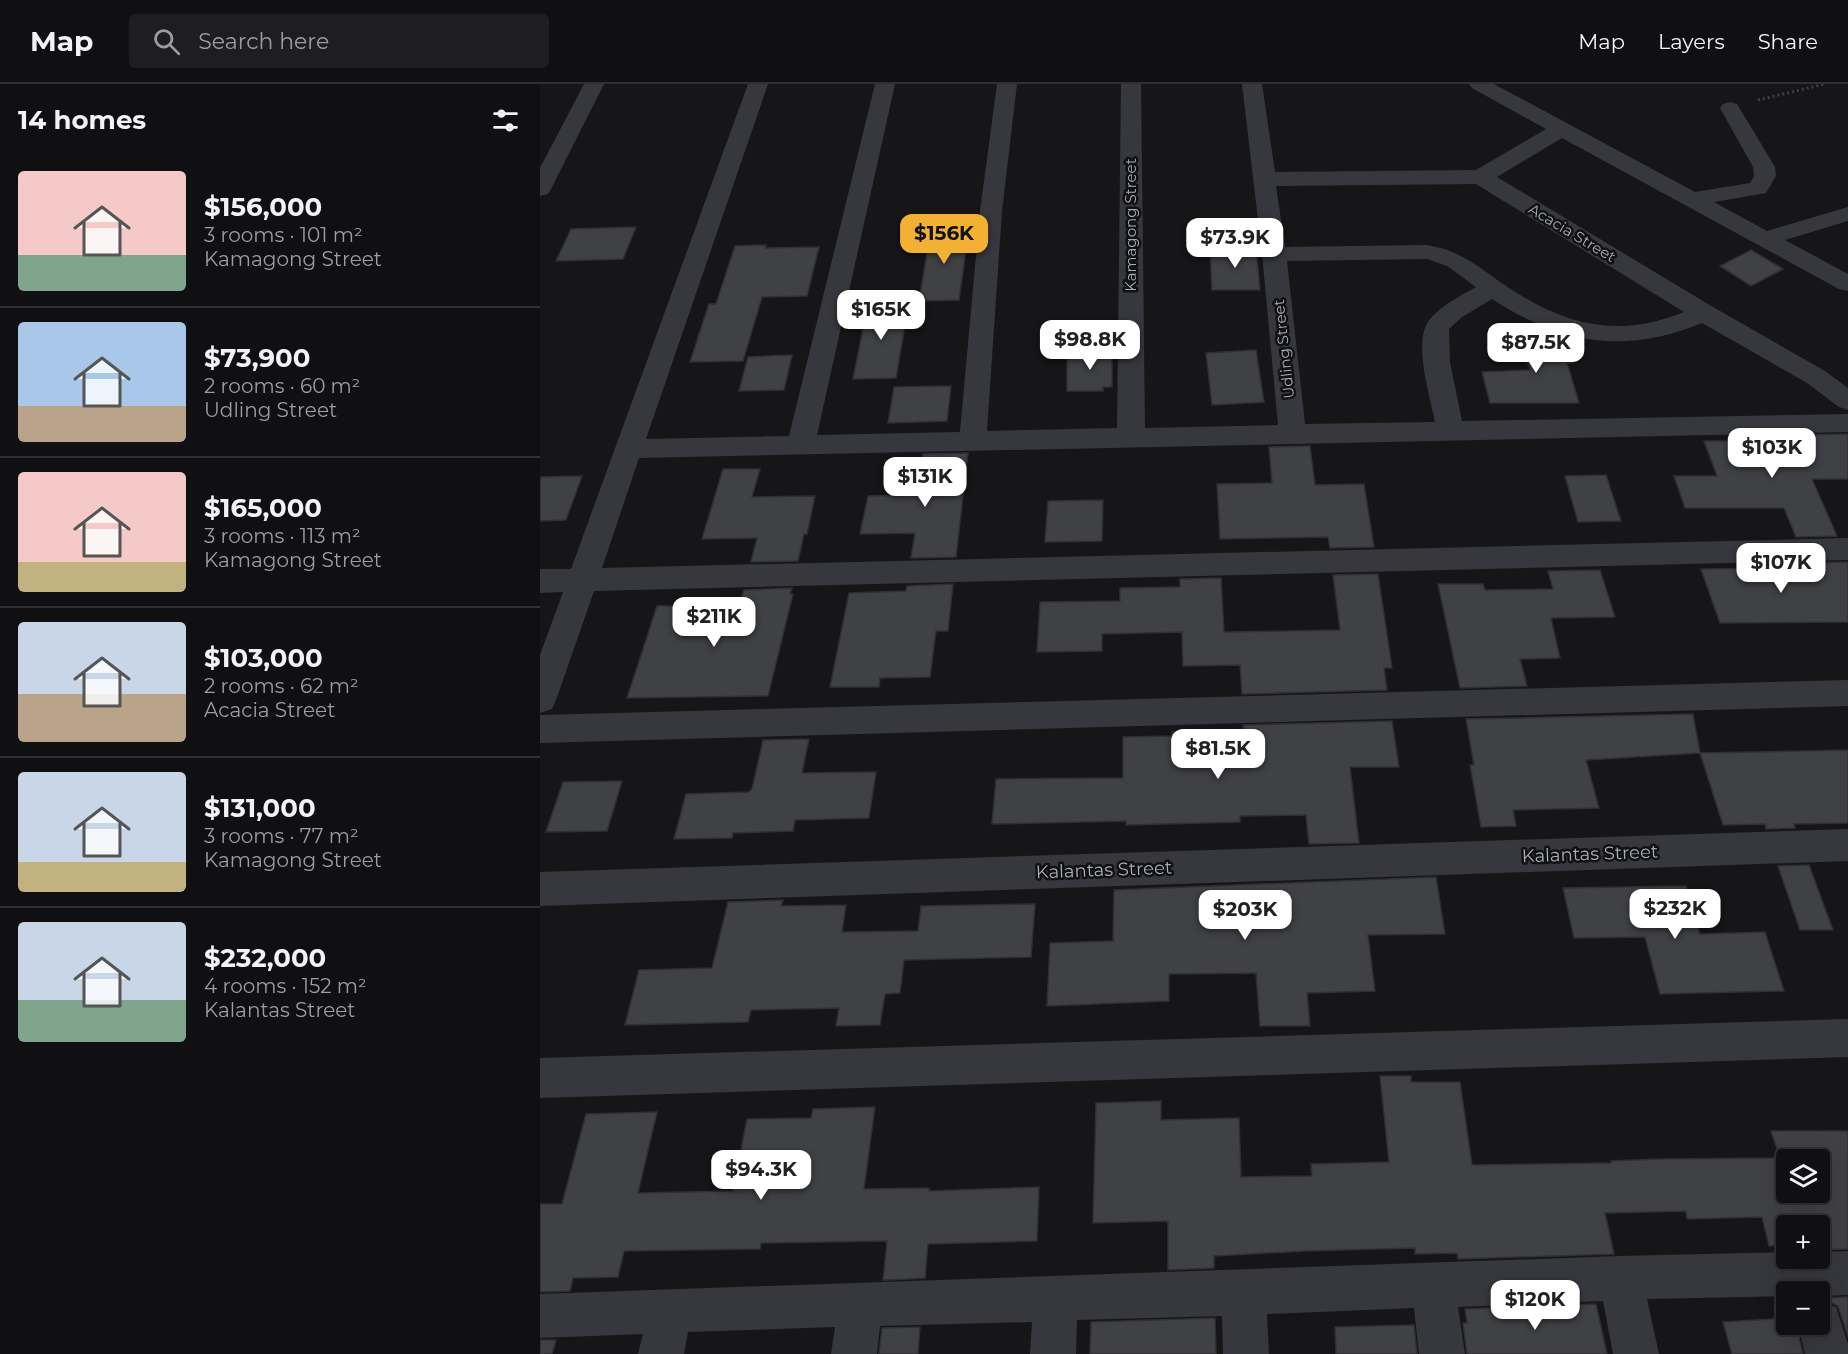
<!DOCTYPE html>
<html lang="en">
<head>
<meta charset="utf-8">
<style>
  :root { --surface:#101012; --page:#1e1e20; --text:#f1f3f6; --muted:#9c9d9f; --line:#303032; --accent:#f2b134 }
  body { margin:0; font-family:Montserrat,sans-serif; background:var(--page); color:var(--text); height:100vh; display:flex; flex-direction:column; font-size:22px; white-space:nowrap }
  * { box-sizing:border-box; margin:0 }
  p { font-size:20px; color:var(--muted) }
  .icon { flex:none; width:33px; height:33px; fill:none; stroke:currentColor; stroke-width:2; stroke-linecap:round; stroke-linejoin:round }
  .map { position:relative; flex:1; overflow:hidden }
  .sheet { display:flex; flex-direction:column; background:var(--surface); width:540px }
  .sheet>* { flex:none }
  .buttons { position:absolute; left:1236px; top:1065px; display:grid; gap:12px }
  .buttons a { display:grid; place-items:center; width:54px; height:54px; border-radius:6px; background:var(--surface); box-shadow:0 6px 24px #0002,0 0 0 2px var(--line); font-size:30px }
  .price { position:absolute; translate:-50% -51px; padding:0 14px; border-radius:12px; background:#fff; color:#222; font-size:20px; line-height:39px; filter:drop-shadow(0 2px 3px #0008) }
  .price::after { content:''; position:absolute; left:50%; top:36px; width:18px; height:14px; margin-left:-9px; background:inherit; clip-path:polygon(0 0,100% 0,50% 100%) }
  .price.active { background:var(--accent); color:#111 }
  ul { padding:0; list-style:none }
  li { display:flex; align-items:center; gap:18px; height:150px; padding:0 18px }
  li+li { border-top:2px solid var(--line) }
  li span { display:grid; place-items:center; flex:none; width:168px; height:120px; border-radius:6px; color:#555 }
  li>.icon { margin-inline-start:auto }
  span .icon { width:72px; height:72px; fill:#fffc; stroke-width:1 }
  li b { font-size:26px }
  h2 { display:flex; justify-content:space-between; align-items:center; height:72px; padding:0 18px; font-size:26px }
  header { display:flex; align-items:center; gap:36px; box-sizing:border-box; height:84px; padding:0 30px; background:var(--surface); border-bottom:2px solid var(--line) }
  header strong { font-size:28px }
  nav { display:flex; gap:33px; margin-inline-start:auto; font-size:21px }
  .search { width:420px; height:54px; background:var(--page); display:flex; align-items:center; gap:15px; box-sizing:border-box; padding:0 21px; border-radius:6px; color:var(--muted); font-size:22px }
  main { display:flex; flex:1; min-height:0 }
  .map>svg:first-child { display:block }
  .building { fill:#404145; stroke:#303034; stroke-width:1.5; fill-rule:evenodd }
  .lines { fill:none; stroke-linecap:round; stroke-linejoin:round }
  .path { stroke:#3d3f44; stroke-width:3; stroke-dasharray:2 3; stroke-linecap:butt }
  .minor { fill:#37383d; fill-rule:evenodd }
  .tertiary { fill:#37383d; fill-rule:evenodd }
  .labels { text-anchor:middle; stroke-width:5; stroke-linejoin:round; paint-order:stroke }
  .far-street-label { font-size:15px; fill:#a8adb8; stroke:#111113 }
  .street-label { font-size:18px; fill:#a8adb8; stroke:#111113 }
</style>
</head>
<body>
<header>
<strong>Map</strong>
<div class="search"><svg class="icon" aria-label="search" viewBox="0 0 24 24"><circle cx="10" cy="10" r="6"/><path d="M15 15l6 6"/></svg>Search here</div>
<nav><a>Map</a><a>Layers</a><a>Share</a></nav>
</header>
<main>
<section class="sheet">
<h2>14 homes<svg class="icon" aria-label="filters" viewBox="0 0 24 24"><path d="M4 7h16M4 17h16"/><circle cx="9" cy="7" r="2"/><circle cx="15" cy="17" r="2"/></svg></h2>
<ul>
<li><span style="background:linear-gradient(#f6c9c9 70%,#7fa58c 0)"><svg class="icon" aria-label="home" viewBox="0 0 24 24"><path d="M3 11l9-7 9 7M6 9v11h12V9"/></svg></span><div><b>$156,000</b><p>3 rooms · 101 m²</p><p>Kamagong Street</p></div></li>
<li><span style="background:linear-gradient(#a9c7e8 70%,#b9a48a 0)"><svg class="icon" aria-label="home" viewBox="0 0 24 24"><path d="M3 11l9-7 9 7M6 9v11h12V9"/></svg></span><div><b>$73,900</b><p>2 rooms · 60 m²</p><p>Udling Street</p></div></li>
<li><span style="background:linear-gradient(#f6c9c9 75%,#c2b280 0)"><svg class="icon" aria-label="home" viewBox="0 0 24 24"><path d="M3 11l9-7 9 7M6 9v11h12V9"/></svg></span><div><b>$165,000</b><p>3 rooms · 113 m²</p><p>Kamagong Street</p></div></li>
<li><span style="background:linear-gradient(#c9d6e8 60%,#b9a48a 0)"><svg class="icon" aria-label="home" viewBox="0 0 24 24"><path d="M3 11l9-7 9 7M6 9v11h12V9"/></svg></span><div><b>$103,000</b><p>2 rooms · 62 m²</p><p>Acacia Street</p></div></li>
<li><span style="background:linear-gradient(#c9d6e8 75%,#c2b280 0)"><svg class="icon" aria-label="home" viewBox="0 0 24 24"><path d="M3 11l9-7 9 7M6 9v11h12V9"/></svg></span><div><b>$131,000</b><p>3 rooms · 77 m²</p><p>Kamagong Street</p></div></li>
<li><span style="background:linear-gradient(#c9d6e8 65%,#7fa58c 0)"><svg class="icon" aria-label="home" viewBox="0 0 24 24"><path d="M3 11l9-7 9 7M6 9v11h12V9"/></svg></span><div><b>$232,000</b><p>4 rooms · 152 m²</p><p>Kalantas Street</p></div></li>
</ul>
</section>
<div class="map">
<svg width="1308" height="1270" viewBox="0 0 1308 1270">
  <rect width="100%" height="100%" fill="#161618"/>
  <path class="building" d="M96,143l-13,32 -67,2 15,-32z
    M429,144l-10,72 -40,1 12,-72z
    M226,161l-1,3 54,-1 -12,49 -45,1 -19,64 -53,1 19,-58h7l19,-58z
    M716,164l4,42h-48l-2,-41z
    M1211,166l32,19 -32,17 -31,-20z
    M369,218l-13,76 -43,1 15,-76z
    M979,249h36l9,3 9,27h-6l12,40h-89l-8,-31 48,-2z
    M572,266v37h-9v4h-36v-33h9v-7z
    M716,266l8,52 -52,3 -6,-52z
    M252,271l-8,35 -45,1 9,-34z
    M411,302l-4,35 -59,2 6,-36z
    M1308,350v45h-36l25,57 -41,1 -12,-29h-99l-11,-32h43l-13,-35h98l-3,-6z
    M770,362l5,39 49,-1 10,63 -44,1 -2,-11 -108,2 -3,-55 55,-1 -3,-36z
    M428,369l-12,104 -45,1 4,-25 -55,1 8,-38 49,-1 6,-41z
    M183,385h37l-8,28 63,-1 -8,38h-3l-6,27 -47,1 6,-24 -55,1z
    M1066,391l15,46 -43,1 -13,-46z
    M42,392l-16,44 -26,1v-44z
    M563,416l-1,41 -57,1 3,-41z
    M1308,478v60l-128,1 -19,-54 108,-1 -2,-5z
    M1060,486l15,47 -64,1 9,40 -40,1 7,27 -67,2 -22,-104h45l2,6 68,-1 -5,-18z
    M838,490l14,94h-8l3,22 -145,4 -2,-29 -57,1 -1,-34 -80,2v17l-65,1 3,-50 80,-1v-13l60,-1v-8l41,-1 3,54 116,-2 -7,-55z
    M413,500l-5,47h-12l-6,46 -50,1 -1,9h-49l19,-94 57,-2 1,-5z
    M252,504l-2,6h3l-25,102 -141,2 30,-92h24l2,-4 58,-2 3,-10z
    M1153,630l7,39 -114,7 13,48 -86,2 3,16 -35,1 -11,-62h4l-8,-46z
    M852,637l7,46h-49l9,76 -50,1 -3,-29 -66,1v6l-114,3v-4l-134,3 4,-45 127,-1v-41l49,-1v-4l72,-2 -1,-5z
    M269,655l-7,34 74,-1 -7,46 -74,2 -2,11 -60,2 -1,5 -58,1 12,-45 63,-2 3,-3 11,-49z
    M1308,666v73l-54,1 1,4 -29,1 -1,-5 -42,1 -23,-72z
    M82,697l-15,50 -61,1 17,-50z
    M1269,781l24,65h-33l-22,-64z
    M896,793l9,57 -77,1 7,56 -68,2 3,33h-50l-4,-53 -87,1v27l-122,5 3,-63 63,-2 1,-51z
    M1146,802l14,48 65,-2 19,59 -124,3 -15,-57 -71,1 -11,-50z
    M243,816l-2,6 65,-1 -4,27 76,-1 3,-25 114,-2 -4,53 -127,3 -4,33 -15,1 -5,31 -44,1 3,-18 -88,2 -3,12 -123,3 14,-55 73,-2 16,-66z
    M840,992h31v6h49l12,83 139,-2v-2l48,-2 121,-1 -9,-27h77v118l-28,1v-24h-34v19l-17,1 -7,-29 -75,2 -1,-8 -81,2 9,41 -156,5 -1,-6 -42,1v-6l-110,3 -91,5v12l-46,2v-49l-75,2 3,-120 65,-2v19l78,-2 2,59 71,-1 -1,-12 78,-2zM1246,1076h34v32h-34z
    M335,1023l-11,82 65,-1v3l110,-4 -2,54 -109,3 -3,34 -38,2h-4l4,-39 -126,2 -1,6 -136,2 -6,26 -45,1 -3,13 -30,1v-88h22l24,-90 71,-2 -19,81 95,-2 14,-72 64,-1 2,-9z
    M1308,1213v40l-10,-31 -10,-5 -2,-3z
    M1056,1220l11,50h-140l-4,-31h4l-2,-14z
    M675,1234l1,36h-126l1,-32z
    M1246,1234v6h10l7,30h-71l-9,-32z
    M874,1241l3,29h-81l-1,-27z
    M380,1243l-2,27h-39l3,-26z
    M0,1256h16l-4,14h-12z"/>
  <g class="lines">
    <path class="path" d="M1218,16l67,-16"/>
    <path class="minor" d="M208,0h20l-122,355 143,-3 86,-352h20l-78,351 143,-3 20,-221 17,-127h20l-15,127 -15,220 130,-3 4,-344h20l4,344 133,-3 -16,-171 -20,-170h20l13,88 201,-2 70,-41 -74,-41 -3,-4h25l201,108 55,-9 4,-7 -1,-9 -33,-59 3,-4 7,-2 7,2 38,63 1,9 -10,17 -52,9 53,29 81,-24v14l-63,19 63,34v17l-9,-2 -277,-151 -65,39 216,130 112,64 23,17v22l-9,-3 -32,-24 -105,-60c-77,32 -141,21 -210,-24l-30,18 -13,12 1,33 12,59 386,-7v18l-1209,26 -37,110 1246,-30v22l-1254,31 -38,109 -4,9 -12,4v-58l23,-63 -23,1v-24h31zM936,100l208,128c-69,28 -122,12 -181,-28 -27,-19 -42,-33 -76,-39l-142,2 -9,-61zM887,175l20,7 29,21c-16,9 -34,18 -46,32 -18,22 0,76 5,103l-130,2 -18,-163z
      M1308,596v26l-1308,37v-28z
      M1308,745v32l-1308,45v-34z
      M1308,935v38l-1308,41v-40z
      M1308,1167v44l-28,1v-4h-34v4l-139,3 12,55h-46l-10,-53 -145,6 7,47h-46l-5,-46 -147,6 2,40h-46l-1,-38 -145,4 -1,34h-46l2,-32 -152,4 -3,28h-46l4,-27 -147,5 -4,22h-46l5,-20 -103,4v-44l1080,-38 166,-4v6h34v-6z
      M1280,1217l16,6 12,37v10h-43l-7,-30h22z"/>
    <path class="tertiary" d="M44,0h20l-53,105 -3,5 -8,2v-28z"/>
  </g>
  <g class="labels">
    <g class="far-street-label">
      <text transform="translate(591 141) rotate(-90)" y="5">Kamagong Street</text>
      <text transform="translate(1032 149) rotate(31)" y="5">Acacia Street</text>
      <text transform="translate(744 265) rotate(-96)" y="5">Udling Street</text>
    </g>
    <g class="street-label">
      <text transform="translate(1050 770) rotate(-2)" y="6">Kalantas Street</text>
      <text transform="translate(564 786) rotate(-2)" y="6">Kalantas Street</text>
    </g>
  </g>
</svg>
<div class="buttons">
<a><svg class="icon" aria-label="layers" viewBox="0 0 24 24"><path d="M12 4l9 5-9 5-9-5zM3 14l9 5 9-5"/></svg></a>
<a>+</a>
<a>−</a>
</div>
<b class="price active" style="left:404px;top:181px">$156K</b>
<b class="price" style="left:695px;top:185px">$73.9K</b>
<b class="price" style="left:341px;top:257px">$165K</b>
<b class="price" style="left:550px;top:287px">$98.8K</b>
<b class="price" style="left:996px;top:290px">$87.5K</b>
<b class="price" style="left:1232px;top:395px">$103K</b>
<b class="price" style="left:385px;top:424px">$131K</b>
<b class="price" style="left:1241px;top:510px">$107K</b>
<b class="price" style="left:174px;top:564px">$211K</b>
<b class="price" style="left:678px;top:696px">$81.5K</b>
<b class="price" style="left:1135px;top:856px">$232K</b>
<b class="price" style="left:705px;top:857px">$203K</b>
<b class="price" style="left:221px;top:1117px">$94.3K</b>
<b class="price" style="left:995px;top:1247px">$120K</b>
</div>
</main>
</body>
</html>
